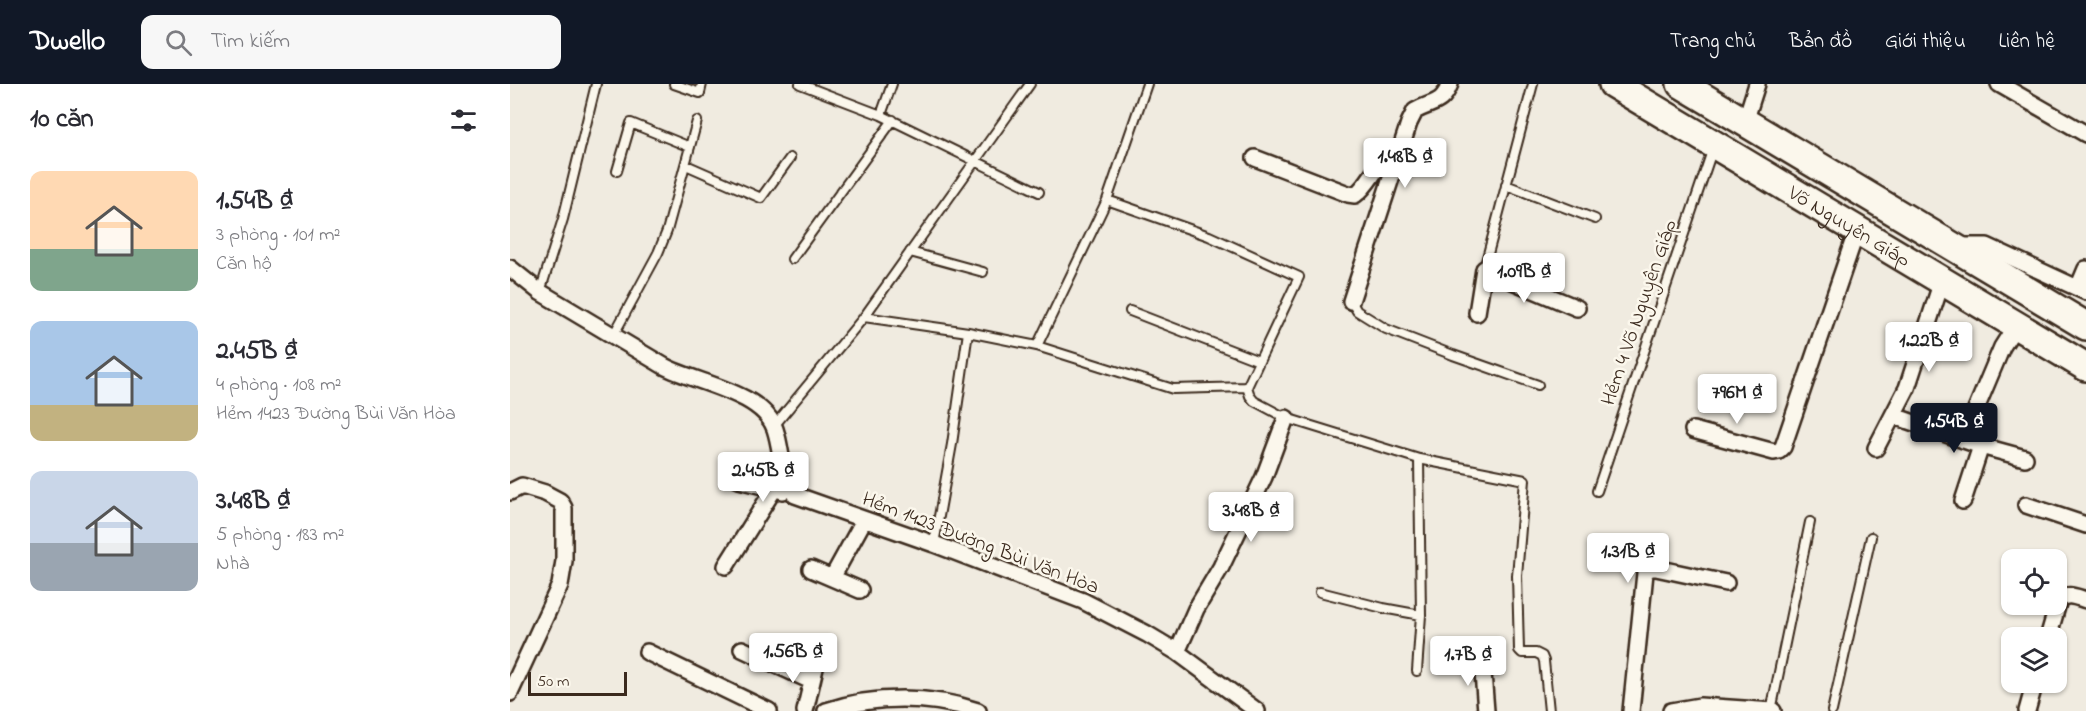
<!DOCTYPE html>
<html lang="vi">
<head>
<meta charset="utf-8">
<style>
  :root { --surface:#fff; --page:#f7f7f7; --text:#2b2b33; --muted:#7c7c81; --accent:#111827 }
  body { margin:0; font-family:"Indie Flower",sans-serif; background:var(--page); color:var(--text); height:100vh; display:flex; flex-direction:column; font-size:22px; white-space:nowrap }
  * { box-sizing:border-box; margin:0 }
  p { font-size:20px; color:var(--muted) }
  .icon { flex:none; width:33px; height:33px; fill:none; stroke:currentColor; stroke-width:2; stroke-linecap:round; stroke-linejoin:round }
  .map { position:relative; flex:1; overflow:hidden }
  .side { display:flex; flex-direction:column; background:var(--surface); width:510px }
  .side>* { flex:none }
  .tools { position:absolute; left:1491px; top:465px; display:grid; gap:12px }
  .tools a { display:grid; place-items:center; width:66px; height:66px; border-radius:12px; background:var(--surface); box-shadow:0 2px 4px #0004; font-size:30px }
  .scale { position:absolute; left:18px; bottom:15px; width:99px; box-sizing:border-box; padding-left:6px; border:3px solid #3b2a1e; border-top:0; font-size:16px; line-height:21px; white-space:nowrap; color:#3b2a1e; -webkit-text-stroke:4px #fbf7ec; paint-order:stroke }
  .price { position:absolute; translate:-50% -51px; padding:0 14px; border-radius:6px; background:#fff; color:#222; font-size:20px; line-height:39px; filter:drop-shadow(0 2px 3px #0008) }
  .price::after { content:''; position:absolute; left:50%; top:36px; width:18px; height:14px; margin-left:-9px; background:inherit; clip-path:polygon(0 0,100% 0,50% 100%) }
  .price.on { background:var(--accent); color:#fff }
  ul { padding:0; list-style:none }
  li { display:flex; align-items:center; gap:18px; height:150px; padding:0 30px }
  li span { display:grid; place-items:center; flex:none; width:168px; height:120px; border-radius:12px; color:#555 }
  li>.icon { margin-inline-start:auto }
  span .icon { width:72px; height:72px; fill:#fffc; stroke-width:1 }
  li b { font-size:26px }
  h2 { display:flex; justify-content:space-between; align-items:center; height:72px; padding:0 30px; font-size:26px }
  header { display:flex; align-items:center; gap:36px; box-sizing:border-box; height:84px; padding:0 30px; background:var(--accent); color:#fff }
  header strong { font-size:28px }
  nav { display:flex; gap:33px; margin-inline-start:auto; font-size:21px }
  .search { width:420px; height:54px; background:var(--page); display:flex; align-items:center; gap:15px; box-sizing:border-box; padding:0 21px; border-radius:12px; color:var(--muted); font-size:22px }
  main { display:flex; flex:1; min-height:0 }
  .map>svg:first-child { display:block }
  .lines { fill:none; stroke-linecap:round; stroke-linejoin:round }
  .lane-casing { stroke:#3b2a1e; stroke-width:12 }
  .street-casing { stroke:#3b2a1e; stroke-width:20 }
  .highway-casing { stroke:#3b2a1e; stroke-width:32 }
  .lane { stroke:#fbf7ec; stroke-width:8 }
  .street { stroke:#fbf7ec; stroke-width:15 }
  .highway { stroke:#fbf7ec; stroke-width:27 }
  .labels { text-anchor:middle; stroke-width:5; stroke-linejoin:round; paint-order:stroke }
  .street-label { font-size:21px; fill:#3b2a1e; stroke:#fbf7ec }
</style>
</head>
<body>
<header>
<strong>Dwello</strong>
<div class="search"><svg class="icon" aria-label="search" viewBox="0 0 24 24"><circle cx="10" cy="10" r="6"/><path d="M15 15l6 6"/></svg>Tìm kiếm</div>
<nav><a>Trang chủ</a><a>Bản đồ</a><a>Giới thiệu</a><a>Liên hệ</a></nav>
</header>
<main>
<section class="side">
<h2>10 căn<svg class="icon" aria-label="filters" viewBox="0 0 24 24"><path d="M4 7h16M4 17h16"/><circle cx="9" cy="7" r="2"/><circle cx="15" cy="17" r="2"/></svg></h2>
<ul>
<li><span style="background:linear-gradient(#ffd9b3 65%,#7fa58c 0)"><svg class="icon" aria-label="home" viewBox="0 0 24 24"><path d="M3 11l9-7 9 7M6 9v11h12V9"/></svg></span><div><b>1.54B ₫</b><p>3 phòng · 101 m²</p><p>Căn hộ</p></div></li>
<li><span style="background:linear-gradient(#a9c7e8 70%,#c2b280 0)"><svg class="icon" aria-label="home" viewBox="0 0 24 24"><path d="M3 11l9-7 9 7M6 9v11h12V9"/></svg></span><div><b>2.45B ₫</b><p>4 phòng · 108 m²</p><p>Hẻm 1423 Đường Bùi Văn Hòa</p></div></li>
<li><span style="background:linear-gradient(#c9d6e8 60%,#9aa5b1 0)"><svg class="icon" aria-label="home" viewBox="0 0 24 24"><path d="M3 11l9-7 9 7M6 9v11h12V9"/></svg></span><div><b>3.48B ₫</b><p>5 phòng · 183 m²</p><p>Nhà</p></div></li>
</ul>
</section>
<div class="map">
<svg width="1576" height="627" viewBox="0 0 1576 627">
  <rect width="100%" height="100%" fill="#f0ebe0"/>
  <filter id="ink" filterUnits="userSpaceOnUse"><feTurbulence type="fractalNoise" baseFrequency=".0167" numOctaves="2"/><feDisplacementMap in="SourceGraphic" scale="12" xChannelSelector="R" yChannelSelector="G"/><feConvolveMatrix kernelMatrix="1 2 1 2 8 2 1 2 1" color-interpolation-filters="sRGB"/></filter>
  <g filter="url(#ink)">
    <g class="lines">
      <g class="lane-casing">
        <path id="lane" d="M164,0l26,9 2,-9
          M290,0l81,31 158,77
          M371,31l11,-31
          M176,81l75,33 29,-40
          M107,87l14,-48 59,24
          M996,101l89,34
          M597,116l102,36 90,41 -52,110
          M400,168l73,20
          M282,175l101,-139
          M974,185l49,-185
          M30,208l23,-73 33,-135
          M841,217l6,10 29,18 67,26 85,30
          M620,227l129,50
          M354,233l104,15 69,14 136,43 74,-2 3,9 4,5 32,17 133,41 106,21 -8,96 2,74 3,3h14l6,3 2,5 5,50
          M103,252l45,-83 9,-22 30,-110
          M527,262l70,-146 40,-116
          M264,342l90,-109 166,-233
          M1087,407l116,-343
          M424,460l18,-100 16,-112
          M810,508l63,16 38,7
          M907,587l4,-56 -2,-156
          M1261,627l39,-189
          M1322,627l39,-174"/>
      </g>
      <g class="street-casing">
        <path id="street" d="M1489,0l87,50
          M1235,38l12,-38
          M745,74l93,36 7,1c18,-13 21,-37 44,-44
          M1448,162h29l99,46
          M0,184l30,24 124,74c31,17 98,26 111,63 8,24 4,43 20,66l139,49 149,57 64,33 30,18 80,59
          M1568,204l8,-19
          M841,217l58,-178 6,-12c18,-10 27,-6 35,-27
          M967,229l7,-44 93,39
          M1384,332l87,30 44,12
          M1183,346l81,22 5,-1 4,-4 74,-217
          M1453,356l39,-93 14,-22
          M1366,364l31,-60 35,-107
          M229,396l44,11
          M0,408l12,-6 23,7 15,8 4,7v53l-4,24 -50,108
          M1453,417l18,-55
          M1516,421l60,20
          M216,482l48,-77
          M301,485l49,21
          M322,494l32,-58
          M1538,554l11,-38c8,-8 17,-3 27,0
          M232,565l69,32
          M137,568l122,59
          M667,568l19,-43 25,-42 43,-90 22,-59
          M972,576l4,51
          M295,627l11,-47
          M316,627c47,-16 105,-16 152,0
          M1121,627l14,-138 4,-5h7l70,15
          M1161,627l29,-5 73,5
          M1517,627l8,-29"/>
      </g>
      <g class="highway-casing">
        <g id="highway">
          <path id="s1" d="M1103,0l473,283"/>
          <path d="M1171,0l405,242"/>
        </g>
      </g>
      <use href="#lane" class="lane"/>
      <use href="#street" class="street"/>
      <use href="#highway" class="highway"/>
    </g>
  </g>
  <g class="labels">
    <g class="street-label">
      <text dy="7" stroke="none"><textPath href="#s1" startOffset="276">Võ Nguyên Giáp</textPath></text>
      <text transform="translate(1128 228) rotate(-71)" y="7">Hẻm 4 Võ Nguyên Giáp</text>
      <text transform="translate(471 458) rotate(21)" y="7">Hẻm 1423 Đường Bùi Văn Hòa</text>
    </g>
  </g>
</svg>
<div class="tools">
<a><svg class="icon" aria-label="locate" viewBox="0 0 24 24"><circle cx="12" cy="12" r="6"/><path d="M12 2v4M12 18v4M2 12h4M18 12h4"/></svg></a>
<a><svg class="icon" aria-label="layers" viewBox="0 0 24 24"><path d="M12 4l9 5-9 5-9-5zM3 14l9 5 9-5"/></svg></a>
</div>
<div class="scale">50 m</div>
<b class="price" style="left:895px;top:105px">1.48B ₫</b>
<b class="price" style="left:1014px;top:220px">1.09B ₫</b>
<b class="price" style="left:1419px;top:289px">1.22B ₫</b>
<b class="price" style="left:1227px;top:341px">796M ₫</b>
<b class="price on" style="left:1444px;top:370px">1.54B ₫</b>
<b class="price" style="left:253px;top:419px">2.45B ₫</b>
<b class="price" style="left:741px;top:459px">3.48B ₫</b>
<b class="price" style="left:1118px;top:500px">1.31B ₫</b>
<b class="price" style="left:283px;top:600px">1.56B ₫</b>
<b class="price" style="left:958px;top:603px">1.7B ₫</b>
</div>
</main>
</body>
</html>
